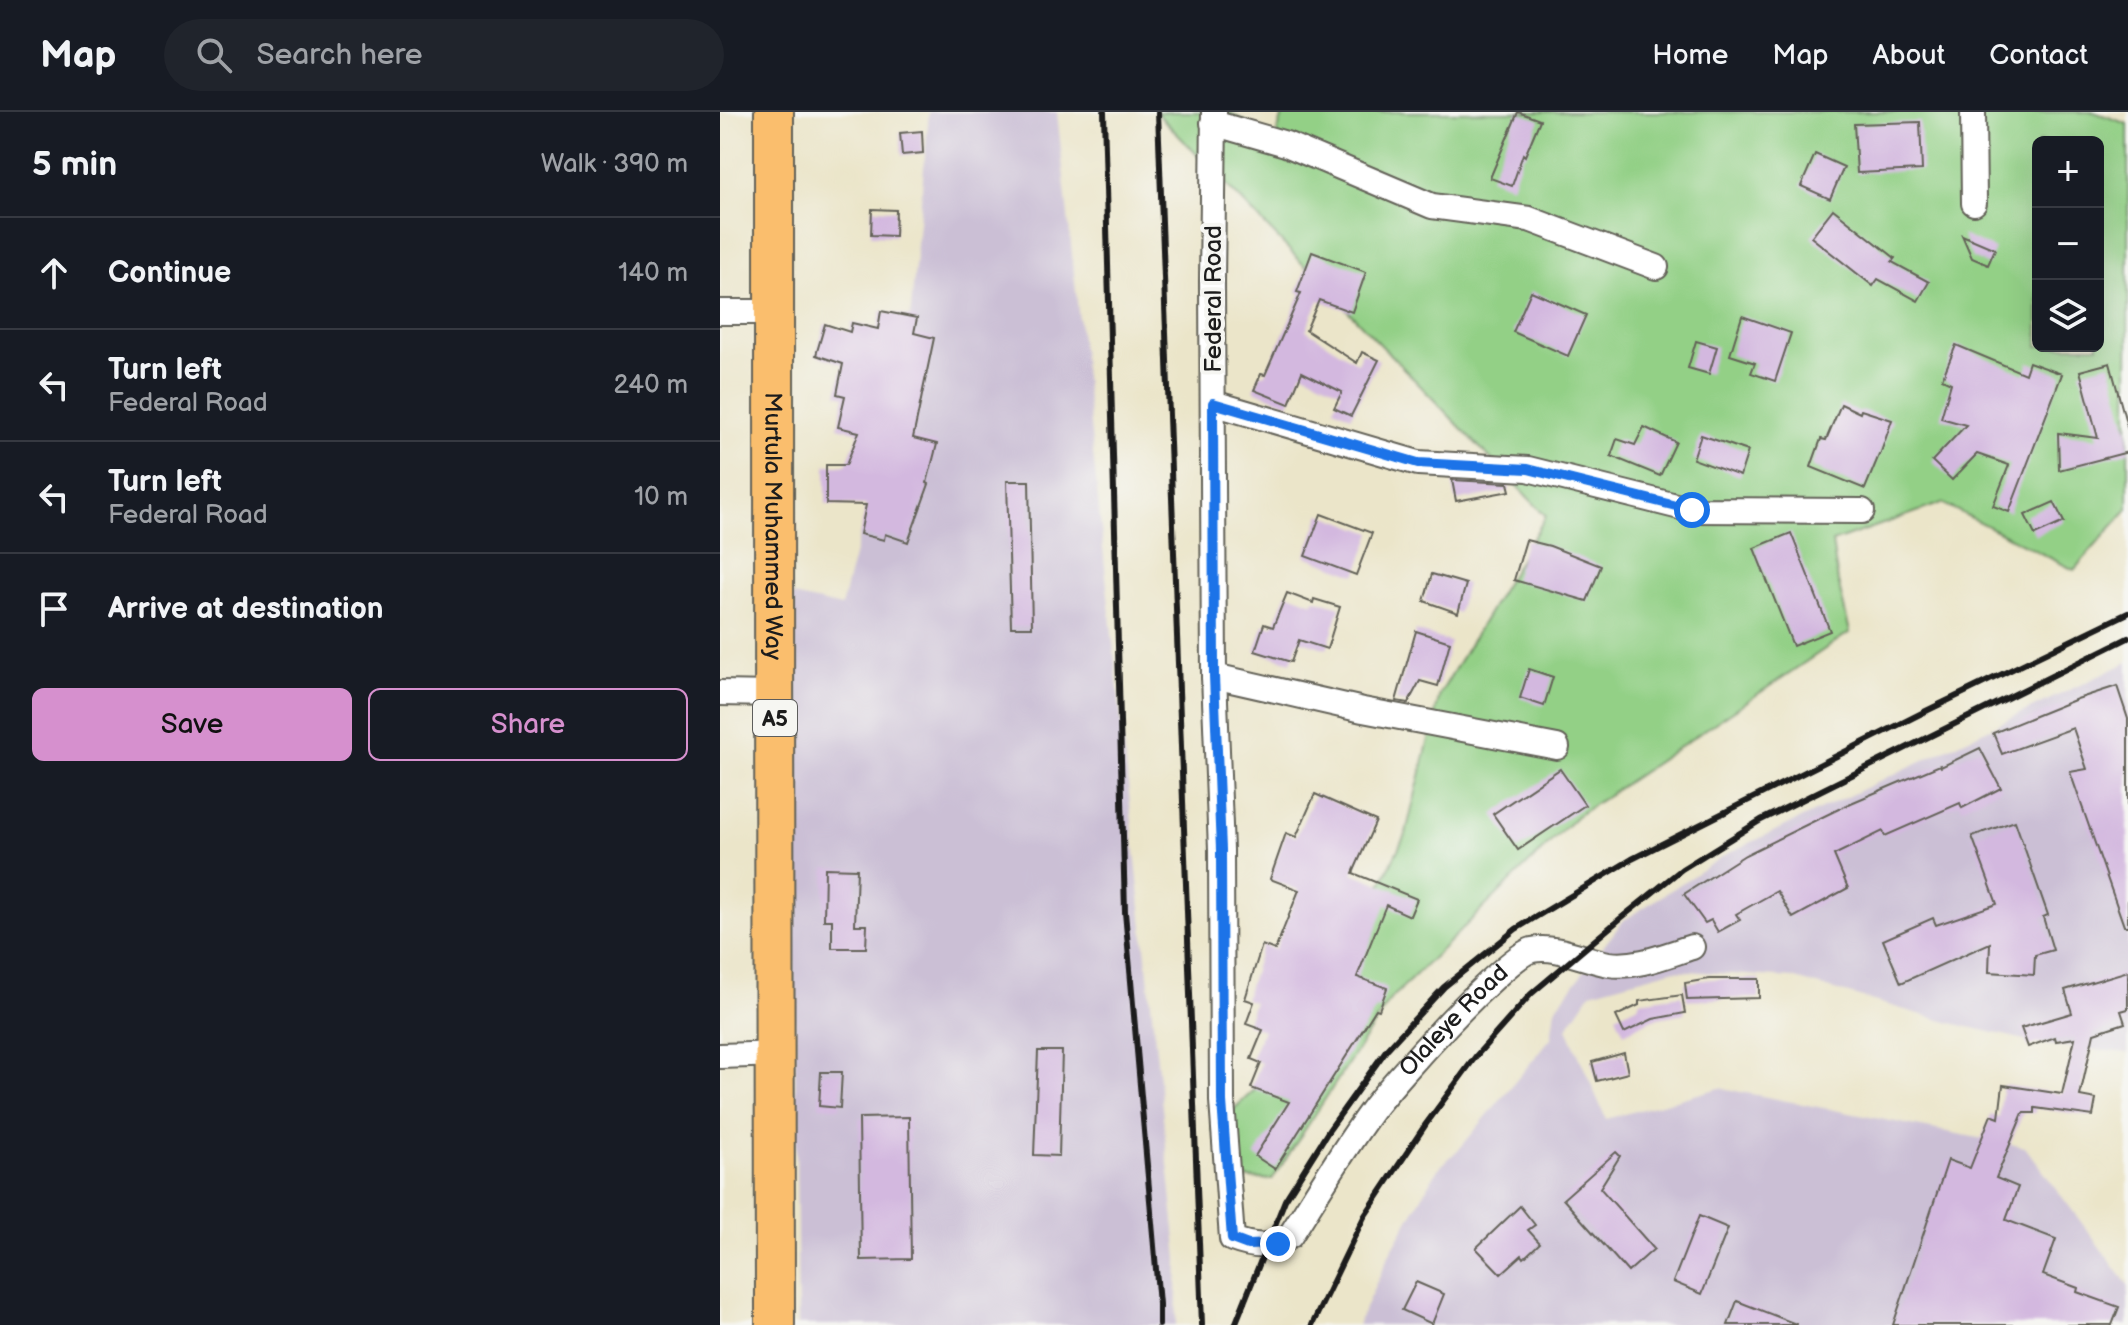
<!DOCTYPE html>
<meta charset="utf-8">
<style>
body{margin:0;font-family:"Balsamiq Sans",sans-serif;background:#20242c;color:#f1f3f6}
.controls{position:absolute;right:24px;top:24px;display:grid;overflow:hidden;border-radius:12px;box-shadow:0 8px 32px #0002}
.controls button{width:72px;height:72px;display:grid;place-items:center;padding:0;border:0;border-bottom:2px solid #363941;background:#171b24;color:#f1f3f6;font:40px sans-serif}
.stop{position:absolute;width:24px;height:24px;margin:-18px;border:6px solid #1a73e8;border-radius:50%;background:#fff}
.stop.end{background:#1a73e8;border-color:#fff;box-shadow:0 2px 8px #0008}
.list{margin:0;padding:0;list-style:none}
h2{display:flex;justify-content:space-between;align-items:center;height:104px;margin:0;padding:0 32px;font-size:34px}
h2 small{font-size:26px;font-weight:400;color:#9ea1a6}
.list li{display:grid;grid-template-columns:52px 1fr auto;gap:24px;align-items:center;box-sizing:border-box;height:112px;padding:0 32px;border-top:2px solid #363941}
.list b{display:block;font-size:30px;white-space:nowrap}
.list p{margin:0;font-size:26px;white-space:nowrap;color:#9ea1a6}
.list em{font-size:26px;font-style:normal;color:#9ea1a6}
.actions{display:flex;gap:16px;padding:24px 32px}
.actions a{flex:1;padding:18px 0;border:2px solid #d690ce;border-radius:12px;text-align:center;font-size:28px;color:#d690ce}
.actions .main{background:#d690ce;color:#111}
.icon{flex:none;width:44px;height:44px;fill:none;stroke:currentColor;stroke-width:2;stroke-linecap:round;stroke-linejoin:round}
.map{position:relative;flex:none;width:1408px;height:1213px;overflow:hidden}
header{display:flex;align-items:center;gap:48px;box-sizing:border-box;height:112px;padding:0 40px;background:#171b24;border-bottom:2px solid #363941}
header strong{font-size:38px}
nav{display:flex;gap:44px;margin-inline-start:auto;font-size:28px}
.search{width:560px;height:72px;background:#20242c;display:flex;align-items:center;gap:20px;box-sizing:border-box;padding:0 28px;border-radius:44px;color:#9ea1a6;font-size:30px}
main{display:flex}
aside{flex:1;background:#171b24}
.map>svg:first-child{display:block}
.industrial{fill:#cbbfd5}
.green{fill:#93d086;stroke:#587651;stroke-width:2;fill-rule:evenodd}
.building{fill:#d3b8df}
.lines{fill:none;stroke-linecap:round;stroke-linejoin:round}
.street-casing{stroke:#646259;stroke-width:28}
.primary-casing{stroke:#646259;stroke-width:42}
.street{stroke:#fff;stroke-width:24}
.primary{stroke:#fabe6d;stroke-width:38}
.rail{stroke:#1c1c1c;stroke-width:6}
.route{stroke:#1a73e8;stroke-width:10}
.labels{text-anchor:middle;stroke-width:8;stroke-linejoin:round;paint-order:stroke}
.shield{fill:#f6f6f2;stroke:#5d5d5c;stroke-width:2}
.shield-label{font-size:22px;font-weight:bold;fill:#1c1c1c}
.street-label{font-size:24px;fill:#1c1c1c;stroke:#f6f6f2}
</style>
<header>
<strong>Map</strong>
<div class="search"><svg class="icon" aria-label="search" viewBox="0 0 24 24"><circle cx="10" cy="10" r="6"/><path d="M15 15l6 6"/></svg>Search here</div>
<nav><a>Home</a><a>Map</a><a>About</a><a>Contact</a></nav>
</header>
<main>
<aside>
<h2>5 min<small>Walk · 390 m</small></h2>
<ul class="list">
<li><svg class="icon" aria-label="ahead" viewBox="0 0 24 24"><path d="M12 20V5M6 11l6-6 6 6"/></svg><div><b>Continue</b></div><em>140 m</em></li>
<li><svg class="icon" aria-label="left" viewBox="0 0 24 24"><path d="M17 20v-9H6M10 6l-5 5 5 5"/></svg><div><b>Turn left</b><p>Federal Road</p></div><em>240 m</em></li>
<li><svg class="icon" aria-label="left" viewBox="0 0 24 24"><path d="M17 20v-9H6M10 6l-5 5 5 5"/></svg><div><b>Turn left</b><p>Federal Road</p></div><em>10 m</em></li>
<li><svg class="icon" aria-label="arrive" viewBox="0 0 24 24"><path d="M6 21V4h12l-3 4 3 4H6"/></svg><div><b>Arrive at destination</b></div></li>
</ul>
<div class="actions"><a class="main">Save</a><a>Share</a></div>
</aside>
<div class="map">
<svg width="1408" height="1213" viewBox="0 0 1408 1213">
<rect width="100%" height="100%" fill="#f6f6f2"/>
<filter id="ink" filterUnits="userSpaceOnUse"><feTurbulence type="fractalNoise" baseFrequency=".0125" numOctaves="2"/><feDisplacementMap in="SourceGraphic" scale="16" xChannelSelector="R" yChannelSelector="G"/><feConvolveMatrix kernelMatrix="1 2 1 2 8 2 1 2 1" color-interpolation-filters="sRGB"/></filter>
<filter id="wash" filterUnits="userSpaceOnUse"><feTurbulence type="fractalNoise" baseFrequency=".006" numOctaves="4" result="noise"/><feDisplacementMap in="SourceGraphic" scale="32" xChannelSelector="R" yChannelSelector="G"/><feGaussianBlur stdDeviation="1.8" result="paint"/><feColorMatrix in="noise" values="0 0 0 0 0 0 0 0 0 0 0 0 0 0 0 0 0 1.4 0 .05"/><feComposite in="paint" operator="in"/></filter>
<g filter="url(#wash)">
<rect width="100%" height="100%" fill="#ebe5c9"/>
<g class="industrial">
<path d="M 209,0 L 337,0 L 458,1147 L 456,1213 L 78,1213 L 70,483 L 121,495 L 188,231 Z"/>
<path d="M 1408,550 L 1408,941 L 1327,933 L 1231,911 L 1072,866 L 952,858 L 871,880 L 847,916 L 886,1007 L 1000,976 L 1305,1035 L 1408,1173 L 1408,1213 L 637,1213 L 670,1141 L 718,1057 L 742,1034 L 831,926 L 835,897 L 903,809 L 1005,743 Z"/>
</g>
<path class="green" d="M 436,0 L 509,0 L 555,27 L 564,0 L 1374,0 L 1408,12 L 1408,397 L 1354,458 L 1222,391 L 1112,430 L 1118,470 L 1130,520 L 857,704 L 670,888 L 552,1068 L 519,1065 L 492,1017 L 541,972 L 629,838 L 686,721 L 720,582 L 826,404 ZM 1318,30 L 1378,30 L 1378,234 L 1318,234 Z"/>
<g id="blocks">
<g class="building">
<path d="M 798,0 L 820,8 L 805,44 L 803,42 L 792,74 L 770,66 Z"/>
<path d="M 1200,10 L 1202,58 L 1137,61 L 1134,12 Z"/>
<path d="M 202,19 L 203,41 L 182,43 L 180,21 Z"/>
<path d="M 1095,42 L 1124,55 L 1110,87 L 1081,74 Z"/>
<path d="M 152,97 L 176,98 L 175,124 L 151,123 Z"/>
<path d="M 1113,97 L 1175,146 L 1172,150 L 1209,170 L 1198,189 L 1158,167 L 1153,174 L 1091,125 Z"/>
<path d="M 1242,123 L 1275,137 L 1268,153 L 1252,146 Z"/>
<path d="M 592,140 L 646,160 L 632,200 L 599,188 L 586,218 L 637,251 L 642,240 L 659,248 L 631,304 L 614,296 L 622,280 L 582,260 L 569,292 L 534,278 L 541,262 L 545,263 L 581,181 L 577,180 Z"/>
<path d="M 811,179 L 866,203 L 848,244 L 793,220 Z"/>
<path d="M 161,199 L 197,206 L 194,221 L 214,226 L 193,326 L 217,332 L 207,371 L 209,372 L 188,430 L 165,422 L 164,428 L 140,422 L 146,393 L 106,392 L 106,353 L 126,353 L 139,320 L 118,315 L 125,284 L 117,282 L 123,252 L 96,243 L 105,212 L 130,220 L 132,211 L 158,217 Z"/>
<path d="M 1022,204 L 1071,221 L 1055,269 L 1031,261 L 1035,251 L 1010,243 Z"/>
<path d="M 976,229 L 997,235 L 989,262 L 968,256 Z"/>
<path d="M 1236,233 L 1305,262 L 1309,250 L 1342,262 L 1289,400 L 1273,394 L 1289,353 L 1257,342 L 1232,368 L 1212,349 L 1246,313 L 1221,306 L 1231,271 L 1222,267 Z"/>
<path d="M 1390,251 L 1408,318 L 1408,340 L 1339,358 L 1338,321 L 1378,326 L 1360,259 Z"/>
<path d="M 1121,292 L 1140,301 L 1141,298 L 1172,308 L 1160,343 L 1159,343 L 1145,377 L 1091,355 L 1101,327 L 1106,328 Z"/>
<path d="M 924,315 L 956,330 L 940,364 L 891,344 L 897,327 L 915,333 Z"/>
<path d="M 981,323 L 1028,339 L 1020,364 L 973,347 Z"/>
<path d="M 732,368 L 788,371 L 790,379 L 736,389 Z"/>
<path d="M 287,369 L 309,369 L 312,515 L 291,515 Z"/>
<path d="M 1334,390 L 1344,410 L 1315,423 L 1305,403 Z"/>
<path d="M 601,402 L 652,421 L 636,463 L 585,444 Z"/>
<path d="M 1071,421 L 1110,519 L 1073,534 L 1034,436 Z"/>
<path d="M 806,428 L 830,434 L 881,454 L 867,489 L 794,468 Z"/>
<path d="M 712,462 L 746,472 L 738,501 L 704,489 Z"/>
<path d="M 567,481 L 593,491 L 594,487 L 620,495 L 607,537 L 579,528 L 571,550 L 535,539 L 544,512 L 553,515 Z"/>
<path d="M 696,519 L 730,530 L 718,574 L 700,569 L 688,591 L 676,589 Z"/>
<path d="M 809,557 L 833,565 L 824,594 L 800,586 Z"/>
<path d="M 1397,574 L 1408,607 L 1408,814 L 1404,814 L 1350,660 L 1367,657 L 1353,616 L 1282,642 L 1273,621 L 1357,587 Z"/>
<path d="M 1260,636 L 1281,676 L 1242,696 L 1240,691 L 1165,724 L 1163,719 L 1114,743 L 1128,776 L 1073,806 L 1057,779 L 1016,802 L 1020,808 L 998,820 L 991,808 L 985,811 L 964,782 L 1025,743 L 1131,691 L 1220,653 L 1221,655 Z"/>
<path d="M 840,657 L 865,693 L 798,738 L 773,702 Z"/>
<path d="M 595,682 L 656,709 L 633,761 L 697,787 L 690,804 L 666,793 L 637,865 L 667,876 L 659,898 L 656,897 L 555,1057 L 535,1044 L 569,990 L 531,976 L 541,951 L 531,947 L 543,918 L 526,912 L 534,890 L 525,887 L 542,833 L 555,838 L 579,778 L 550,767 L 566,721 L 576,725 Z"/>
<path d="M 1295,709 L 1328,803 L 1323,805 L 1333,838 L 1315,843 L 1314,863 L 1269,860 L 1270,831 L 1181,871 L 1163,828 L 1213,806 L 1216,813 L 1277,792 L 1252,724 Z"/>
<path d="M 105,756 L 137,757 L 135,813 L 147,813 L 146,836 L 112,836 L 112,808 L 104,808 Z"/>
<path d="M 1408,859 L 1408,897 L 1401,899 L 1405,911 L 1374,921 L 1360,984 L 1376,987 L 1373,1004 L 1315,996 L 1315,1001 L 1303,1001 L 1276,1066 L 1298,1075 L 1286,1108 L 1336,1127 L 1323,1163 L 1358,1176 L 1357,1180 L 1399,1195 L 1392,1213 L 1173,1213 L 1228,1048 L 1250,1056 L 1271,1003 L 1279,1006 L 1283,973 L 1342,982 L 1355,926 L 1336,929 L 1335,925 L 1308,935 L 1301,916 L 1352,901 L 1345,878 Z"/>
<path d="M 989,867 L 1039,867 L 1039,886 L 967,888 L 965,871 Z"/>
<path d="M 962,883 L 965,901 L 933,907 L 904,921 L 896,904 L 919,893 L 919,889 Z"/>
<path d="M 318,939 L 342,939 L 339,1044 L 314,1043 Z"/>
<path d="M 904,941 L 908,961 L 877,969 L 872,950 Z"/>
<path d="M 101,960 L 122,960 L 120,996 L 99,994 Z"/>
<path d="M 189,1005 L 191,1147 L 141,1148 L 139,1006 Z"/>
<path d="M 896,1040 L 900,1044 L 880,1076 L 934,1137 L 908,1160 L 843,1087 Z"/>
<path d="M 800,1094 L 815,1113 L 808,1118 L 820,1131 L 804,1146 L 802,1143 L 781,1162 L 756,1136 Z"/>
<path d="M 979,1104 L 1008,1116 L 982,1182 L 953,1170 Z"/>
<path d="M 696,1170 L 724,1182 L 712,1212 L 682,1198 Z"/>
<path d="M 1017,1189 L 1076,1212 L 1076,1213 L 1008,1213 Z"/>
</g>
</g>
</g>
<g filter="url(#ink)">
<use href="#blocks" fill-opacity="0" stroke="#646259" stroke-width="2"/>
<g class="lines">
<defs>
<g id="street">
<path id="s1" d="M 494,0 L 492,170 L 494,564 L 501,738 L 502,989 L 512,1127 C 533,1135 551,1137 570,1124 C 596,1083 621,1041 650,1001 C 670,973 784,845 812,838 C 837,833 865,848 889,852 C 917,856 946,843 972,835"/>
<path d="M 1253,0 L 1254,91"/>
<path d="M 493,11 L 566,32 L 712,94 L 809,107 L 936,155"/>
<path d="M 0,200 L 53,200"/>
<path d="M 493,291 L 698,351 L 808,357 L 972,398 L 1142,399"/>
<path d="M 494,564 L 643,598 L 837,635"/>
<path d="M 0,581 L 55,582"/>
<path d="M 0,944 L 57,942"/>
</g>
<g id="primary">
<path id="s2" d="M 54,0 C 51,404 57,809 55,1213"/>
</g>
</defs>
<use href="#street" class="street-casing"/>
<use href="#primary" class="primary-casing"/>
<use href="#street" class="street"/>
<use href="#primary" class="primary"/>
<g class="rail">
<path d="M 384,0 L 405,800 L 439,1192 L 439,1213"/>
<path d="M 438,0 L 482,1213"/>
<path d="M 515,1213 L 565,1088 L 609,1018 L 667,937 L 724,875 L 796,817 L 912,747 L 1204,600 L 1408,501"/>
<path d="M 592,1213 L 644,1105 L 706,1012 L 756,944 L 811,882 L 901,806 L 962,757 L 1041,708 L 1408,526"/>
</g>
</g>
</g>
<g class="lines" filter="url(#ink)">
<path class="route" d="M 558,1132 L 528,1133 L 512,1127 L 502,989 L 501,738 L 494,564 L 493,291 L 698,351 L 808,357 L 972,398"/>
</g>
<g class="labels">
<rect class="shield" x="33" y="588" width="44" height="36" rx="6"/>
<g class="shield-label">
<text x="55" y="614">A5</text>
</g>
<g class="street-label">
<text transform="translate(493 187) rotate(-90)" y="8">Federal Road</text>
<text dy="8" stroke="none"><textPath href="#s2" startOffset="414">Murtula Muhammed Way</textPath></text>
<text dy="8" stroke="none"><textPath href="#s1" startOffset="1460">Olaleye Road</textPath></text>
</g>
</g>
</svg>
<div class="controls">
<button>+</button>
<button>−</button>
<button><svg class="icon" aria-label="layers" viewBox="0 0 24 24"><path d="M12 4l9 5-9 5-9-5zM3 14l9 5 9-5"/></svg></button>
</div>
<div class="stop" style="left:972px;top:398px"></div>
<div class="stop end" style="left:558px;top:1132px"></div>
</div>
</main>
